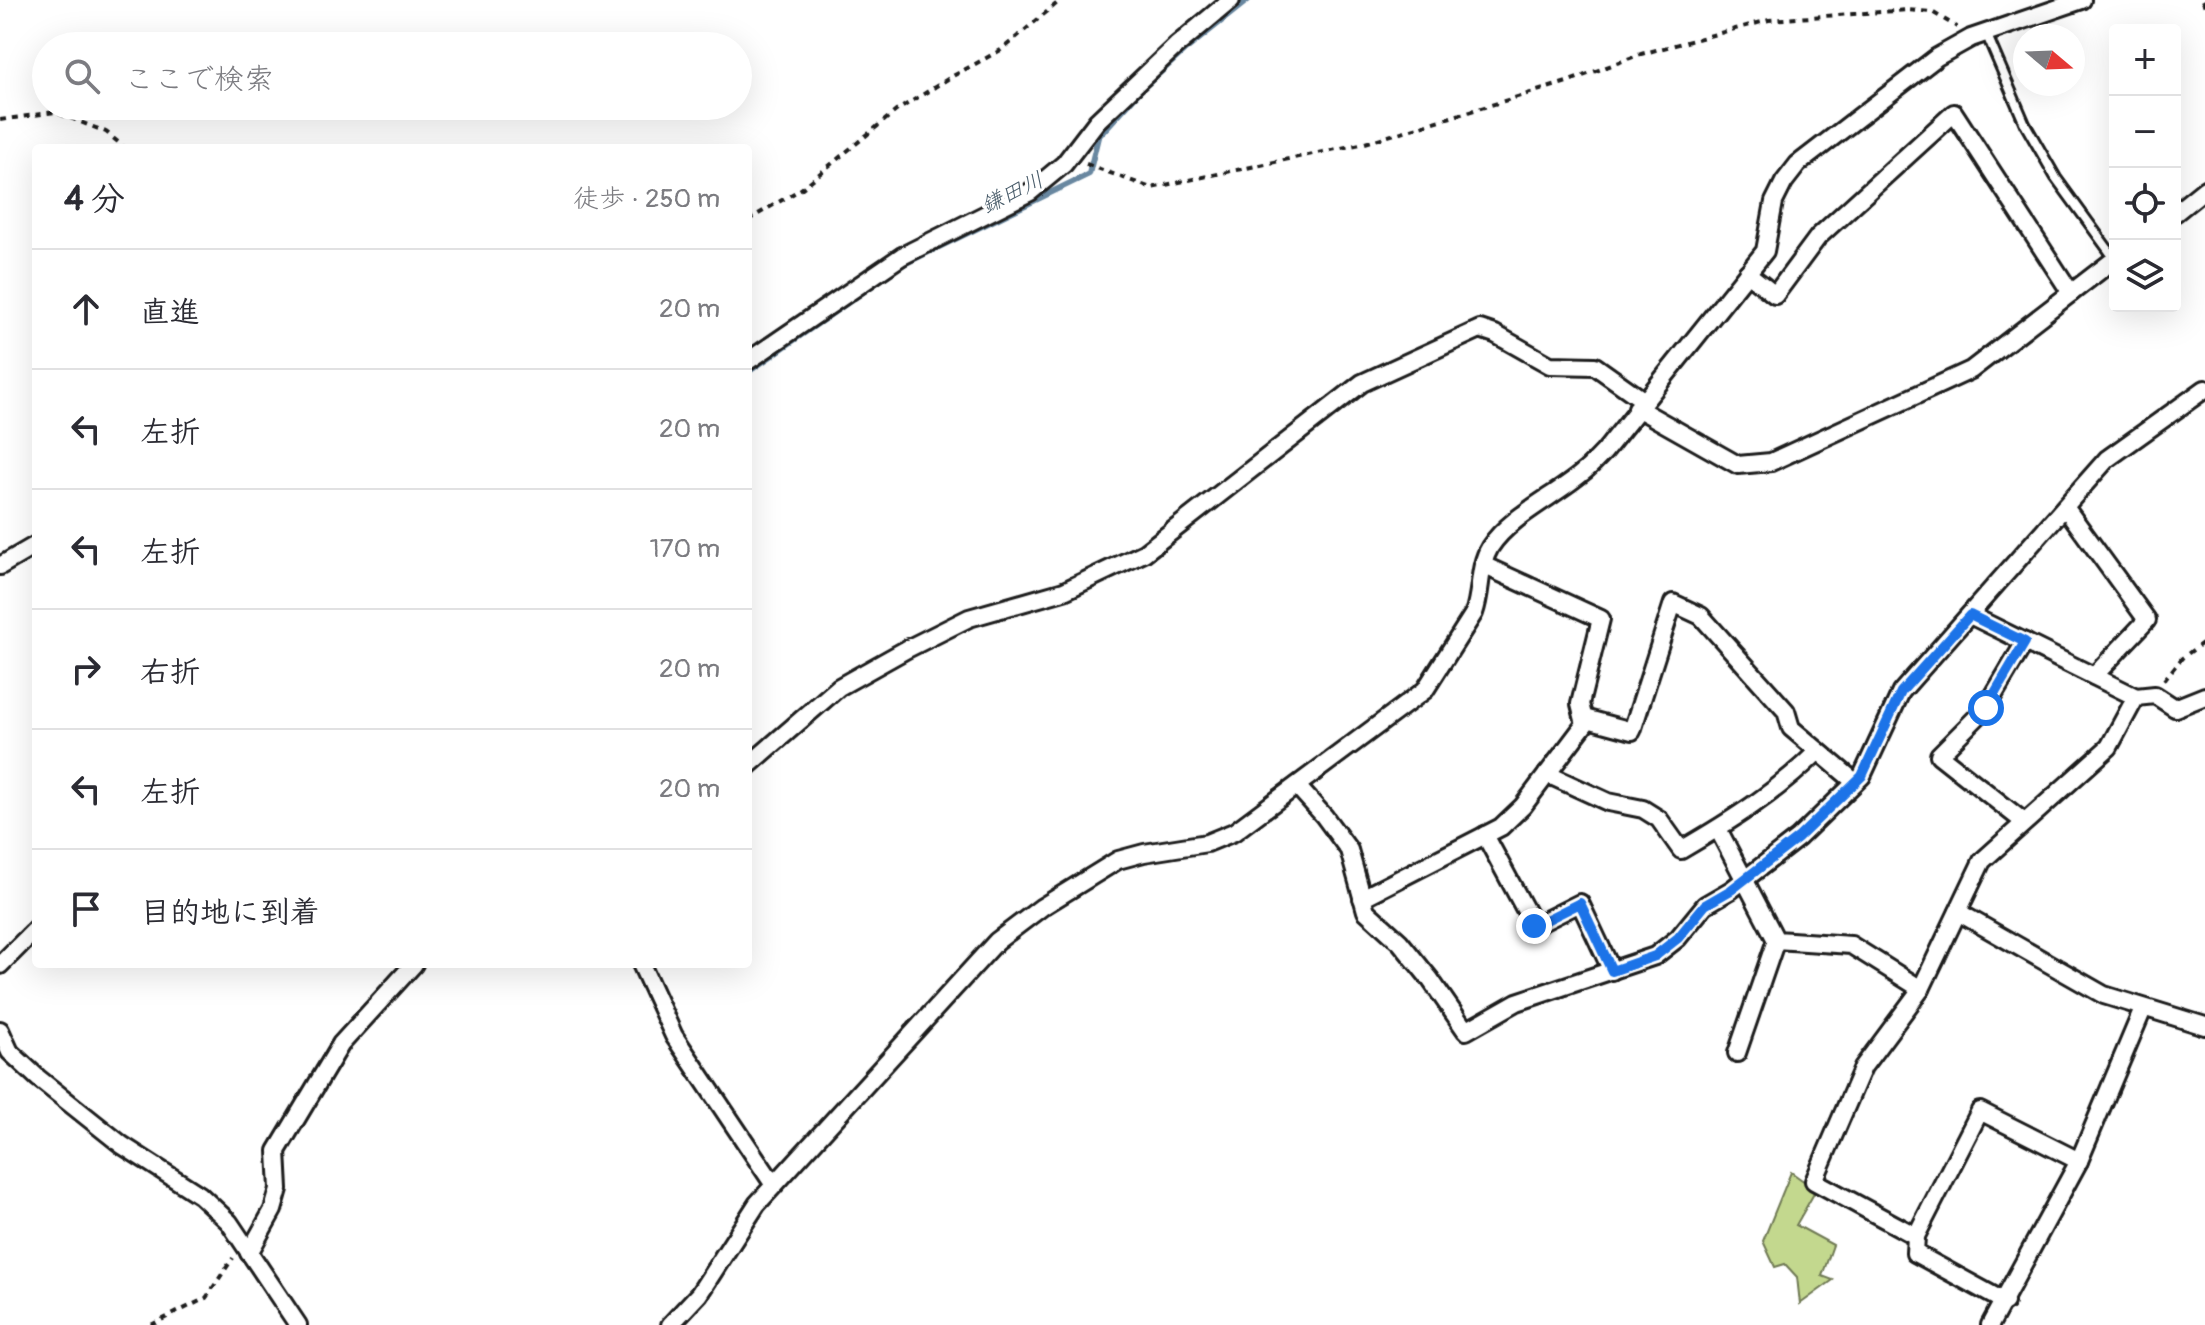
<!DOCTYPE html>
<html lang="ja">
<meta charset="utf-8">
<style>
body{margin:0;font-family:Pangolin,"Klee One",sans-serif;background:#f2f2f3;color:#2b2b33}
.controls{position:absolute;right:24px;top:24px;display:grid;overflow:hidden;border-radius:8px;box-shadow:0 8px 32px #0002}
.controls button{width:72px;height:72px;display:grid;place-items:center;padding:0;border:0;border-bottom:2px solid #e1e1e2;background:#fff;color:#2b2b33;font:40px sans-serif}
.compass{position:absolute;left:2013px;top:24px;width:72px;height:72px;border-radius:50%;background:#fff;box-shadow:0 8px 32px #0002;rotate:109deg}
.stop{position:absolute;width:24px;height:24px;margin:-18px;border:6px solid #1a73e8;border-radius:50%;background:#fff}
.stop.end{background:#1a73e8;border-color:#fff;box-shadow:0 2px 8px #0008}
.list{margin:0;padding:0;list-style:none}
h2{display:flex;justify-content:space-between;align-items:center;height:104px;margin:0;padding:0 32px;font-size:34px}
h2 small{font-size:26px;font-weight:400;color:#7c7c81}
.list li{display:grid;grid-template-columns:52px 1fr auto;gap:24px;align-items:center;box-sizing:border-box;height:120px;padding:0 32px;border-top:2px solid #e1e1e2}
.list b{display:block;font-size:30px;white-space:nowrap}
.list em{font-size:26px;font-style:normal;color:#7c7c81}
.icon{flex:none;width:44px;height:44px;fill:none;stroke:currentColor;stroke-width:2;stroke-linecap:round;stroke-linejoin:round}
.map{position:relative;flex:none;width:2205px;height:1325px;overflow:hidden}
.search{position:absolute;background:#fff;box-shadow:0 8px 32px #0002;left:32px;top:32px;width:720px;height:88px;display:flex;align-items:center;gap:20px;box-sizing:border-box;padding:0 28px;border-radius:44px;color:#7c7c81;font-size:30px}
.panel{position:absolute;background:#fff;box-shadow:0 8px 32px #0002;left:32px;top:144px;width:720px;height:824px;border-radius:8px}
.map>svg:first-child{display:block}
.green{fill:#c3d88e;stroke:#707a55;stroke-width:2}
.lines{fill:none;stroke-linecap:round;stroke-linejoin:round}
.stream{stroke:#6887a0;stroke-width:6}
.service-casing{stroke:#1c1c1c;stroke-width:14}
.minor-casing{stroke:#1c1c1c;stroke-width:22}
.path{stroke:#1c1c1c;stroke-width:4;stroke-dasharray:6 6;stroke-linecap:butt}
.service{stroke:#fff;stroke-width:8}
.minor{stroke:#fff;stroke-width:16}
.route{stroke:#1a73e8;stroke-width:10}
.labels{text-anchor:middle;stroke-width:6;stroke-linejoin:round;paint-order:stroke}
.water-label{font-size:22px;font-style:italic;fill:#485b69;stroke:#fff}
</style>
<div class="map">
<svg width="2205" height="1325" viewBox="0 0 2205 1325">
<rect width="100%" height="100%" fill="#fff"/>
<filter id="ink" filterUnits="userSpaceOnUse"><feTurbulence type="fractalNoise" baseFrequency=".0125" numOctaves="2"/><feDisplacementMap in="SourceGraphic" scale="16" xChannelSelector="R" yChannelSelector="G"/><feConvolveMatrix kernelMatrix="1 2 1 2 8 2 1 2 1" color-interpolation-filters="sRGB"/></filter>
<g filter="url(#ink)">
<path class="green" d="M 1791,1172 L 1816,1190 L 1796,1225 L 1833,1245 L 1822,1276 L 1833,1280 L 1800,1304 L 1797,1277 L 1785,1264 L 1775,1267 L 1763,1241 Z"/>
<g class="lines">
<g class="stream">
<path d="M 748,372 L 902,265 L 1089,174 L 1098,137 L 1141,90 L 1184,51 L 1248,0"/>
<path d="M 22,562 L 36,555"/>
</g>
<defs>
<path id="service" d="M 1986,33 L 2025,124 L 2056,178 L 2115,259"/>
<g id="minor">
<path d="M 2175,213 L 2205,189"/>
<path d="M 1747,273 L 1775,295 L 1818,237 L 1954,113 L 2071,293"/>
<path d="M 748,361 L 902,256 L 1030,192 L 1064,164 L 1097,121 L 1176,46 L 1231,0"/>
<path d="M 1637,408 L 1738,465 L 1771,462 L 1971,370 L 2115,259"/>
<path d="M 2065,507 L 2147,620 L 2094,676"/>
<path d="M 0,566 L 36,545"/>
<path d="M 2136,697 L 2155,695 L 2175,708 L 2205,696"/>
<path d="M 1584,718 L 1632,731 L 1673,603 L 1701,616 L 1786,711 L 1791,728 L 1855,782"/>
<path d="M 748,766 L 839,687 L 907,649 L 969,618 L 1064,591 L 1144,553 L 1362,383 L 1480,329 L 1495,334 L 1550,365 L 1595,366 L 1643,400"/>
<path d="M 1547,774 L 1608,802 L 1643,809 L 1659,819 L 1681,850 C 1731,821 1777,792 1818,751"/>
<path d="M 1297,786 L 1324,816 L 1349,850 L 1366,911 L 1400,942 L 1430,979 L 1466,1031 L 1517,1002 L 1655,956 L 1678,938 L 1705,905 L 1731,890 L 1798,838 L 1862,776 L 1901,692 L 2107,459 L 2205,389"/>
<path d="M 2024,822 L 1939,755 L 1986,708 L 2025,642"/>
<path d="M 1718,829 L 1776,940 L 1851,945 L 1921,989"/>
<path d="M 1485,835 L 1534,926 L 1580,903 L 1612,971"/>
<path d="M 1362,898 L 1501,827 L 1523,806 L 1585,724 L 1580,704 L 1601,619 L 1483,565"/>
<path d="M 1958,912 L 2104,995 L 2205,1026"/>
<path d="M 641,964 L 674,1036 L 774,1185"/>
<path d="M 0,965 L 36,929"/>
<path d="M 0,1030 L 10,1052 L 38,1078 L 122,1145 L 200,1195 L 229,1222 L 298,1325"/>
<path d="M 1737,1053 L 1776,940"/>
<path d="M 1916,1236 L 1814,1181 L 1863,1067 L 1921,989 L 1982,861 L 2109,747 L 2136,697 L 1970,615"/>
<path d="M 249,1253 L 273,1210 L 279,1189 L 277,1151 L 341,1044 L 414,964"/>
<path d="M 2005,1302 L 1915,1253 L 1916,1236 L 1980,1111 L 2079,1161"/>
<path d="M 670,1325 L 699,1294 L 757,1204 L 997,941 L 1042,907 L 1118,860 L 1144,853 L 1207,843 L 1234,832 L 1425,690 L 1474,613 C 1482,591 1478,567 1490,547 C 1509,517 1555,496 1582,473 C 1590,467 1597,459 1604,452 L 1765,251 L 1774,202 L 1784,182 L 1798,164 L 1937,57 L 1971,38 L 2082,0"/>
<path d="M 1990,1325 L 2079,1161 L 2143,1009"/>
</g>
</defs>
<use href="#service" class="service-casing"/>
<use href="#minor" class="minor-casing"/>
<g class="path">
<path d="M 2202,0 L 2205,6"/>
<path d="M 0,120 L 55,112 L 106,132 L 125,148"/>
<path d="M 1086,164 L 1151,188 L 1365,143 L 1567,82 L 1641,54 L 1769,20 L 1908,10 L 1932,12 L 1957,27"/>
<path d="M 748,220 L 801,189 L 896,111 L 951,77 L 1001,50 L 1061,0"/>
<path d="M 2164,680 L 2182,658 L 2205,641"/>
<path d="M 151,1325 L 206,1298 L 233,1258"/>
</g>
<use href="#service" class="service"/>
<use href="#minor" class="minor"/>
</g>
</g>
<g class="lines" filter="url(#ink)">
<path class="route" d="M 1534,926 L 1580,903 L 1612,971 L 1655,956 L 1678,938 L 1705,905 L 1731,890 L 1798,838 L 1862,776 L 1901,692 L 1970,615 L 2025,642 L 1986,708"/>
</g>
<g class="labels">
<g class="water-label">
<text transform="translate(1012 192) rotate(-26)" y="8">鎌田川</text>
</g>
</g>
</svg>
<div class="controls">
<button>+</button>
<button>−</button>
<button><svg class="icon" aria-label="locate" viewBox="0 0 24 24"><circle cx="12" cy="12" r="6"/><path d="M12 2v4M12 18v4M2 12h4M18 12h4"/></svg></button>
<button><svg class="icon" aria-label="layers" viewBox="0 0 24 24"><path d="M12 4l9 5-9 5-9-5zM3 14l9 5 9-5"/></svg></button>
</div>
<svg class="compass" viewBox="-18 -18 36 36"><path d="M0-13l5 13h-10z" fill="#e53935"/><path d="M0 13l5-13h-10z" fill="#7c7c81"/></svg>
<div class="stop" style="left:1986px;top:708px"></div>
<div class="stop end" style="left:1534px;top:926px"></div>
<div class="search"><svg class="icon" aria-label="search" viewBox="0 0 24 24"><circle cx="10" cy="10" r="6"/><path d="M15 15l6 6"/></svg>ここで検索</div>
<section class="panel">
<h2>4 分<small>徒歩 · 250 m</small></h2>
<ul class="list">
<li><svg class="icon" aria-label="ahead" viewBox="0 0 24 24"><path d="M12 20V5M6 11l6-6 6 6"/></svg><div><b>直進</b></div><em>20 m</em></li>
<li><svg class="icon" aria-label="left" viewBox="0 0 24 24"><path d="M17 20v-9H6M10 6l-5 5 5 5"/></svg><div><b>左折</b></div><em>20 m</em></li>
<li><svg class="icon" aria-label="left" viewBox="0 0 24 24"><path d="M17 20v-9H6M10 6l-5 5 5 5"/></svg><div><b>左折</b></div><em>170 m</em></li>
<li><svg class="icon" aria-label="right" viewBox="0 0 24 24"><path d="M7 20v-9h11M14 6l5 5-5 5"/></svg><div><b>右折</b></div><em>20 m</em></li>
<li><svg class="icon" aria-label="left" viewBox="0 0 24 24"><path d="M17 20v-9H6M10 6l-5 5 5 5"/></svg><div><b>左折</b></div><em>20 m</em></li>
<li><svg class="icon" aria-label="arrive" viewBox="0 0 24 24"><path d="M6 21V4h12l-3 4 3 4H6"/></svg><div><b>目的地に到着</b></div></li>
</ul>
</section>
</div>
